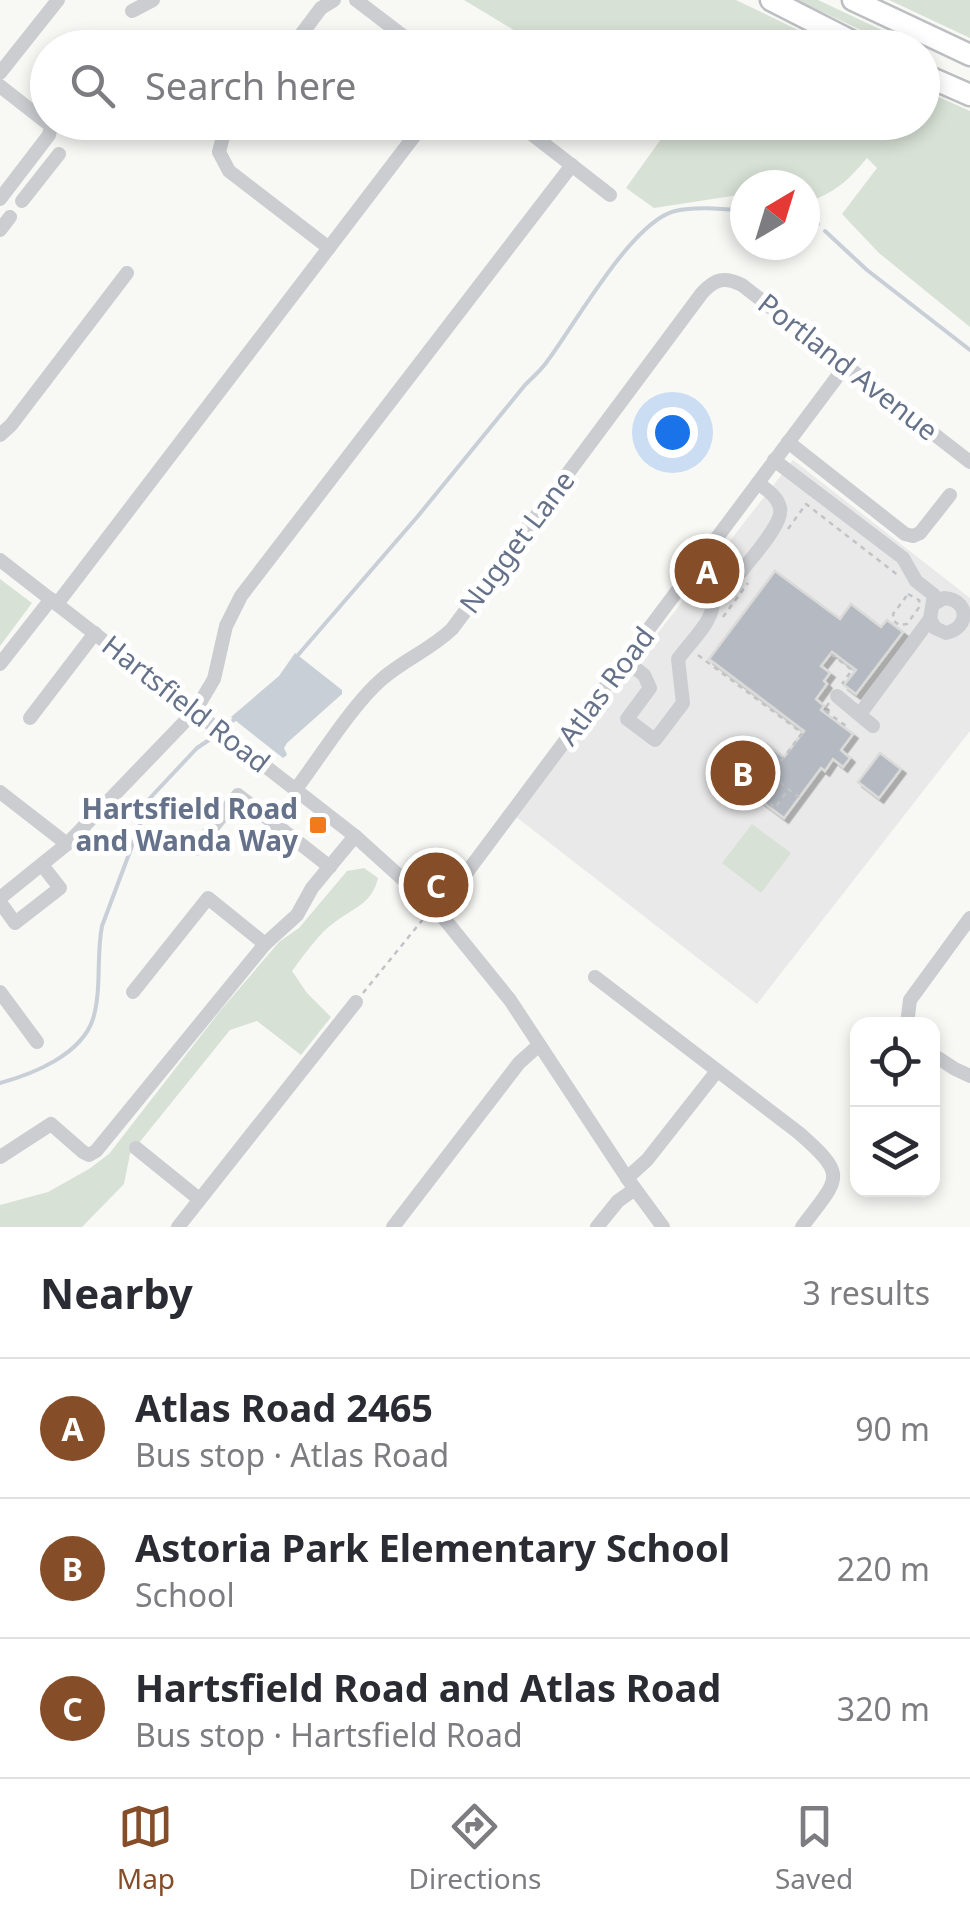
<!DOCTYPE html>
<meta charset="utf-8">
<style>
body{margin:0;font-family:"Noto Sans",sans-serif;background:#f2f2f3;color:#2b2b33}
.controls{position:absolute;right:30px;bottom:30px;display:grid;overflow:hidden;border-radius:20px;box-shadow:0 5px 15px #0003}
.controls button{width:90px;height:90px;display:grid;place-items:center;padding:0;border:0;border-bottom:2px solid #e1e1e2;background:#fff;color:#2b2b33;font:50px sans-serif}
.compass{position:absolute;left:730px;top:170px;width:90px;height:90px;border-radius:50%;background:#fff;box-shadow:0 5px 15px #0003;rotate:38deg}
.you{position:absolute;left:672px;top:432px;width:35px;height:35px;margin:-25px;border:8px solid #fff;border-radius:50%;background:#1a73e8;box-shadow:0 0 0 15px #1a73e833}
.badge{display:grid;place-items:center;width:65px;height:65px;border-radius:50%;background:#854e29;color:#fff;font-size:32px;font-weight:700}
.pin{position:absolute;translate:-50% -50%;border:5px solid #fff;box-shadow:0 2px 10px #0006}
.list{margin:0;padding:0;list-style:none}
h2{display:flex;justify-content:space-between;align-items:center;height:130px;margin:0;padding:0 40px;font-size:42px}
h2 small{font-size:32px;font-weight:400;color:#7c7c81}
.list li{display:grid;grid-template-columns:65px 1fr auto;gap:30px;align-items:center;box-sizing:border-box;height:140px;padding:0 40px;border-top:2px solid #e1e1e2}
.list b{display:block;font-size:38px;white-space:nowrap}
.list p{margin:0;font-size:32px;white-space:nowrap;color:#7c7c81}
.list em{font-size:32px;font-style:normal;color:#7c7c81}
.icon{flex:none;width:55px;height:55px;fill:none;stroke:currentColor;stroke-width:2;stroke-linecap:round;stroke-linejoin:round}
.map{position:relative;flex:none;width:970px;height:1227px;overflow:hidden}
.search{position:absolute;background:#fff;box-shadow:0 5px 15px #0003;left:30px;right:30px;top:30px;height:110px;display:flex;align-items:center;gap:25px;box-sizing:border-box;padding:0 35px;border-radius:55px;color:#7c7c81;font-size:38px}
.sheet{height:550px;background:#fff}
nav{display:flex;justify-content:space-around;align-items:center;box-sizing:border-box;height:140px;border-top:2px solid #e1e1e2;background:#fff;font-size:28px;color:#7c7c81}
nav a{display:grid;justify-items:center;gap:5px}
nav .on{color:#854e29}
.map>svg:first-child{display:block}
.built{fill:#e9e9e9}
.green{fill:#d8e1d6}
.water{fill:#c8cfd6}
.lines{fill:none;stroke-linecap:round;stroke-linejoin:round}
.stream{stroke:#c8cfd6;stroke-width:4}
.building{fill:#b5bac2;stroke:#dadad8;stroke-width:2.5;filter:url(#shadow)}
.highway-casing{stroke:#bcbec2;stroke-width:25}
.path{stroke:#c1c3c6;stroke-width:2.5;stroke-dasharray:5 5;stroke-linecap:butt}
.minor{stroke:#cbcdd1;stroke-width:14}
.highway{stroke:#fff;stroke-width:20}
.poi-dot{fill:#f2791c;stroke:#fff;stroke-width:4}
.labels{text-anchor:middle;stroke-width:10;stroke-linejoin:round;paint-order:stroke}
.street-label{font-size:28px;fill:#657289;stroke:#fff}
.poi-label{font-size:28px;font-weight:bold;fill:#657289;stroke:#fff;text-anchor:end}
</style>
<div class="map">
<svg width="970" height="1227" viewBox="0 0 970 1227">
<defs>
<filter id="shadow"><feDropShadow dx="4.5" dy="4.5" stdDeviation="0" flood-color="#0004"/></filter>
</defs>
<rect width="100%" height="100%" fill="#f8f8f5"/>
<path class="built" d="M 793,460 L 970,598 L 970,731 L 757,1004 L 515,816 Z"/>
<g class="green">
<path d="M 464,0 L 736,0 L 833,47 L 542,47 Z"/>
<path d="M 797,0 L 818,0 L 918,47 L 897,47 Z"/>
<path d="M 889,0 L 970,0 L 970,38 Z"/>
<path d="M 923,90 L 970,111 L 970,327 L 879,253 L 842,214 L 877,168 L 867,158 C 849,179 839,190 811,201 L 805,197 L 805,185 L 745,185 L 745,194 L 654,208 L 626,188 L 666,132 L 657,123 L 922,122 Z"/>
<path d="M 0,579 L 32,603 L 0,646 Z"/>
<path d="M 752,824 L 791,853 L 761,893 L 722,863 Z"/>
<path d="M 364,868 L 378,878 C 372,904 353,908 335,922 C 318,934 305,954 292,971 L 307,993 L 331,1017 L 301,1055 L 257,1021 L 230,1030 L 130,1154 L 124,1184 L 82,1227 L 0,1227 L 0,1205 L 48,1192 L 89,1169 L 109,1154 L 220,1011 L 279,942 L 299,928 L 347,871 Z"/>
</g>
<path class="water" d="M 295,653 L 342,690 L 342,694 L 287,743 L 284,748 L 287,755 L 283,758 L 231,717 L 279,676 Z"/>
<g class="lines">
<g class="stream">
<path d="M 805,209 L 818,224"/>
<path d="M 825,231 L 867,270 L 970,350"/>
<path d="M 298,655 L 418,516 L 525,385 C 532,378 540,371 546,363 C 575,325 631,222 675,211 C 697,206 723,209 745,211"/>
<path d="M 230,723 L 235,719"/>
<path d="M 0,1083 C 33,1074 81,1055 93,1019 C 102,989 96,956 102,926 L 150,798 L 197,748 L 209,740"/>
</g>
</g>
<g class="building">
<path d="M 775,571 L 840,619 L 851,604 L 881,627 L 887,620 L 903,632 L 856,694 L 844,685 L 856,670 L 832,652 L 821,666 L 830,673 L 824,681 L 827,684 L 816,699 L 824,706 L 821,710 L 853,734 L 841,750 L 850,758 L 843,767 L 833,759 L 825,771 L 821,768 L 784,818 L 738,784 L 767,744 L 784,757 L 804,731 L 709,659 Z"/>
<path d="M 880,753 L 901,769 L 879,798 L 858,782 Z"/>
</g>
<g class="lines">
<defs>
<g id="highway">
<path d="M 771,0 L 865,48"/>
<path d="M 853,0 L 970,55"/>
<path d="M 922,74 L 970,95"/>
</g>
</defs>
<use href="#highway" class="highway-casing"/>
<g class="path">
<path d="M 788,529 L 806,504 L 899,576"/>
<path d="M 908,594 L 919,600 L 920,606 L 907,624 L 899,625 L 894,621 L 893,614 Z"/>
<path d="M 723,617 L 748,583"/>
<path d="M 831,654 L 852,670 L 842,684"/>
<path d="M 698,655 L 802,733 L 770,776"/>
<path d="M 829,703 L 824,710 L 849,728"/>
<path d="M 752,788 L 765,771 L 799,797"/>
<path d="M 770,803 L 775,808 L 788,790"/>
<path d="M 363,993 L 424,918"/>
</g>
<g class="minor">
<path d="M 356,0 L 419,48"/>
<path d="M 132,11 L 153,0"/>
<path d="M 291,48 L 321,8 L 334,0"/>
<path d="M 0,73 L 58,0"/>
<path d="M 0,86 L 51,126 L 49,135 L 0,199"/>
<path d="M 233,122 L 224,133 L 219,152 L 229,171 L 329,248"/>
<path d="M 516,122 L 610,195"/>
<path d="M 22,201 L 59,154"/>
<path d="M 0,230 L 10,217"/>
<path d="M 0,435 L 11,425 L 127,273"/>
<path d="M 788,442 L 905,534 L 913,536 L 920,533 L 950,495"/>
<path d="M 774,460 L 903,558 L 916,581 L 934,595 L 930,619 L 860,714"/>
<path d="M 702,557 L 733,574 L 741,572 C 751,558 784,523 780,508 C 778,497 766,489 758,483"/>
<path d="M 0,560 L 355,836 L 438,911 L 510,1000 L 627,1178 L 663,1227"/>
<path d="M 57,604 L 425,122"/>
<path d="M 930,619 L 935,628 L 946,633 C 970,628 970,600 944,598 L 934,604"/>
<path d="M 625,660 L 644,675 L 650,688 L 627,719 L 655,740 L 683,703 L 678,659 C 702,627 735,603 692,571"/>
<path d="M 0,664 L 51,599"/>
<path d="M 837,696 L 873,726"/>
<path d="M 30,718 L 95,633"/>
<path d="M 296,789 C 321,756 352,705 382,679 C 405,659 430,650 452,629 L 702,293 C 715,279 724,276 742,285 L 970,462"/>
<path d="M 0,792 L 67,844"/>
<path d="M 196,849 L 238,795 L 330,867"/>
<path d="M 0,898 L 67,844 L 195,711 L 214,679 L 226,626 L 241,596 L 572,165"/>
<path d="M 0,902 L 15,923 L 60,888 L 42,865"/>
<path d="M 438,911 L 846,365"/>
<path d="M 595,977 L 799,1133 C 849,1177 839,1177 802,1227"/>
<path d="M 0,992 L 37,1042"/>
<path d="M 133,992 L 208,898 L 265,944"/>
<path d="M 907,1024 L 910,1000 L 970,918"/>
<path d="M 932,1054 L 955,1069 L 970,1076"/>
<path d="M 136,1148 L 199,1199"/>
<path d="M 0,1157 L 51,1124 L 83,1152 L 89,1155 L 96,1151 L 265,944 L 297,915 L 312,888 L 355,836"/>
<path d="M 627,1178 L 647,1160 L 717,1071"/>
<path d="M 178,1227 L 356,1002"/>
<path d="M 393,1227 L 519,1063 L 539,1045"/>
<path d="M 597,1227 L 618,1201 L 635,1189"/>
</g>
<use href="#highway" class="highway"/>
</g>
<rect class="poi-dot" x="308" y="815" width="20" height="20" rx="5"/>
<g class="labels">
<g class="street-label">
<text transform="translate(848 367) rotate(38)" y="10">Portland Avenue</text>
<text transform="translate(517 542) rotate(-53)" y="10">Nugget Lane</text>
<text transform="translate(606 686) rotate(-53)" y="10">Atlas Road</text>
<text transform="translate(186 704) rotate(38)" y="10">Hartsfield Road</text>
</g>
<g class="poi-label">
<text x="298" y="819">Hartsfield Road<tspan x="298" dy="32">and Wanda Way</tspan></text>
</g>
</g>
</svg>
<div class="controls">
<button><svg class="icon" aria-label="locate" viewBox="0 0 24 24"><circle cx="12" cy="12" r="6"/><path d="M12 2v4M12 18v4M2 12h4M18 12h4"/></svg></button>
<button><svg class="icon" aria-label="layers" viewBox="0 0 24 24"><path d="M12 4l9 5-9 5-9-5zM3 14l9 5 9-5"/></svg></button>
</div>
<svg class="compass" viewBox="-18 -18 36 36"><path d="M0-13l5 13h-10z" fill="#e53935"/><path d="M0 13l5-13h-10z" fill="#7c7c81"/></svg>
<div class="you"></div>
<div class="pin badge" style="left:707px;top:571px">A</div>
<div class="pin badge" style="left:743px;top:773px">B</div>
<div class="pin badge" style="left:436px;top:885px">C</div>
<div class="search"><svg class="icon" aria-label="search" viewBox="0 0 24 24"><circle cx="10" cy="10" r="6"/><path d="M15 15l6 6"/></svg>Search here</div>
</div>
<section class="sheet">
<h2>Nearby<small>3 results</small></h2>
<ul class="list">
<li><span class="badge">A</span><div><b>Atlas Road 2465</b><p>Bus stop · Atlas Road</p></div><em>90 m</em></li>
<li><span class="badge">B</span><div><b>Astoria Park Elementary School</b><p>School</p></div><em>220 m</em></li>
<li><span class="badge">C</span><div><b>Hartsfield Road and Atlas Road</b><p>Bus stop · Hartsfield Road</p></div><em>320 m</em></li>
</ul>
</section>
<nav>
<a class="on"><svg class="icon" aria-label="map" viewBox="0 0 24 24"><path d="M3 6l6-2 6 2 6-2v14l-6 2-6-2-6 2zM9 4v14M15 6v14"/></svg>Map</a>
<a><svg class="icon" aria-label="directions" viewBox="0 0 24 24"><path d="M12 3l9 9-9 9-9-9zM9 14v-3h6M13 9l2 2-2 2"/></svg>Directions</a>
<a><svg class="icon" aria-label="saved" viewBox="0 0 24 24"><path d="M7 4h10v16l-5-4-5 4z"/></svg>Saved</a>
</nav>
